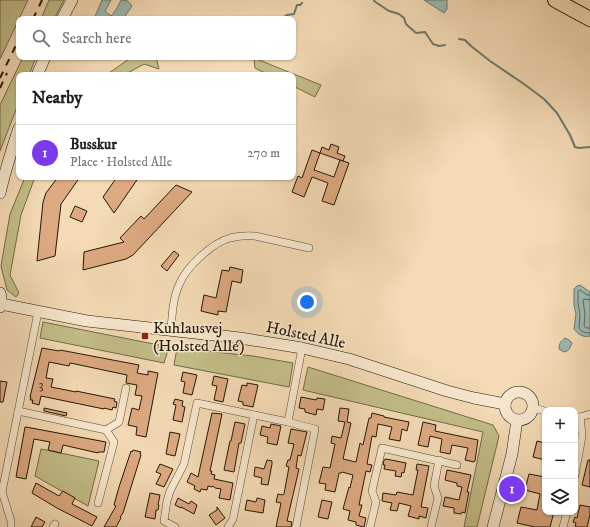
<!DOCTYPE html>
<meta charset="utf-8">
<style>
body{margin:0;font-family:"IM FELL DW Pica",serif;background:#f6f6f6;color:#202124}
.controls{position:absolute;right:12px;bottom:12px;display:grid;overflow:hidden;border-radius:8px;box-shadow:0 1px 3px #0004}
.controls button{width:36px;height:36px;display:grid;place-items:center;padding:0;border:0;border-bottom:1px solid #e0e0e0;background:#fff;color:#202124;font:20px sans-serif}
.you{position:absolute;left:307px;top:302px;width:14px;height:14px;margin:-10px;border:3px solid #fff;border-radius:50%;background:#1a73e8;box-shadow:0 0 0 6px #1a73e833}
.badge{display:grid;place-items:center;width:26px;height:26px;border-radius:50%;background:#7c3aed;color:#fff;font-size:13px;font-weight:700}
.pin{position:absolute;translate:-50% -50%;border:2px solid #fff;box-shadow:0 1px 4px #0006}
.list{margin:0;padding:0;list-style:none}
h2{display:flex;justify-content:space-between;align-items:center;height:52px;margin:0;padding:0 16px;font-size:17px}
h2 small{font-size:13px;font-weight:400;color:#757577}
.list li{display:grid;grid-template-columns:26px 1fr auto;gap:12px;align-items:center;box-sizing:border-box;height:56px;padding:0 16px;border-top:1px solid #e0e0e0}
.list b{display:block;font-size:15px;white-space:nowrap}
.list p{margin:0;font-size:13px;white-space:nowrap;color:#757577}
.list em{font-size:13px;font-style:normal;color:#757577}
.icon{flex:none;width:22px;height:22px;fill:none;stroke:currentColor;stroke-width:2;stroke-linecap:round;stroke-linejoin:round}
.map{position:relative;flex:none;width:590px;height:527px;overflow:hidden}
.search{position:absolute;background:#fff;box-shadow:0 1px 3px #0004;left:16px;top:16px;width:280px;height:44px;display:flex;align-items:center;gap:10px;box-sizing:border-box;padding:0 14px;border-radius:8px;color:#757577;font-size:15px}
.panel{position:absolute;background:#fff;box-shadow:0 1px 3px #0004;left:16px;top:72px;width:280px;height:108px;border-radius:8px}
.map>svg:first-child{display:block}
.green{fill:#c3be88;stroke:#726a48}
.water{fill:#9cbab2;stroke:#6b796e}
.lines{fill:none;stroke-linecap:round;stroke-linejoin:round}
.shore{stroke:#5f685e;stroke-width:1}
.stream{stroke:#6b796e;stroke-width:2}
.building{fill:#deaa81;stroke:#221709}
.street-casing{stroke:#564834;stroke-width:8}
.secondary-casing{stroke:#221709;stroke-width:12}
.highway-casing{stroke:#221709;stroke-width:16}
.street{stroke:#f8e8cf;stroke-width:7}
.secondary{stroke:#f8e8cf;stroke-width:11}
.highway{stroke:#f4dbb5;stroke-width:14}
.rail{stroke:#221709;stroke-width:2;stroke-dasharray:7 7;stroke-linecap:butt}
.poi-dot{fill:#8f2418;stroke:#f8e8cf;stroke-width:1.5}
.labels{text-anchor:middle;stroke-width:3;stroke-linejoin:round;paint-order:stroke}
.number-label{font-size:14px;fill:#513c27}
.poi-label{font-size:16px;fill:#221709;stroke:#f8e8cf;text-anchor:start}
.street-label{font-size:16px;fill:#221709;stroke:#f8e8cf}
</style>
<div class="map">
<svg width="590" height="527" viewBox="0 0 590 527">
<rect width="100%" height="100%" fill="#f4dbb5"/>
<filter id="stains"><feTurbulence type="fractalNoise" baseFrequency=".005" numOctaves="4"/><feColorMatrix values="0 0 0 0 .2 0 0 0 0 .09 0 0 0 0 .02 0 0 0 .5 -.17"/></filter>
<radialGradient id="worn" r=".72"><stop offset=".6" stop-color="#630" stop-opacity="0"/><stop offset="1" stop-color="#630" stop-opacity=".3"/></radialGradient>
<g class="green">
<path d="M 0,0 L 28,0 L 0,59 Z"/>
<path d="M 49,0 L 64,0 L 54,19 L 41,19 Z"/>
<path d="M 23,57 L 36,57 L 29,75 L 19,75 L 19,102 L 0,151 L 0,105 Z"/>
<path d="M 132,57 L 156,57 L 159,69 L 144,64 L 124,75 L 106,75 Z"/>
<path d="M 254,58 L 321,85 L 315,97 L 293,86 L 293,75 L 269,75 L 255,68 Z"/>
<path d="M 25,177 L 35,177 L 21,215 L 10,275 L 19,293 L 16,297 L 7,290 L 1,266 L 10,214 Z"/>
<path d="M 43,322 L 169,347 L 164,363 L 40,338 Z"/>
<path d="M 177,348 L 253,356 L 293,363 L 289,387 L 174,365 Z"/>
<path d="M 308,367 L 493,425 L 499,436 L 477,527 L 464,527 L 483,432 L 303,390 Z"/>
<path d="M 41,449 L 99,461 L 88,506 L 35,476 Z"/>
</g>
<g class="water">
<path d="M 102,0 L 111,0 L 105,11 L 111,16 L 116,10 L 121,0 L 128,1 L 132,6 L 123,19 L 94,19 Z"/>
<path d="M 424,0 L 447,0 L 447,9 L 444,13 Z"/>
<path d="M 580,285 L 590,292 L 590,336 C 583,338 578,334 574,329 L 576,314 L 574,305 L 574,289 L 577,286 Z"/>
<path d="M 565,338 L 569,340 L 572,343 C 570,348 569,351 564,352 L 559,349 C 559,343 561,341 565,338 Z"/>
</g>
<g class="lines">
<g class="shore">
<path d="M 590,295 L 587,295 L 580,290 L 578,291 L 578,304 L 580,314 L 579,328 C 581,332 585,333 590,333"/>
<path d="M 590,300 L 584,299 L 583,301 L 585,314 L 584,326 L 586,328 L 590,328"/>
</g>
<g class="stream">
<path d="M 374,0 L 374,1 L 389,11 L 399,14 L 404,18 L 406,24 L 416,33 L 425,32 L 433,44 L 439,46 L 445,45"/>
<path d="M 280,19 L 287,15 L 294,14 L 297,5 L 300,5 L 302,3"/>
<path d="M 459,39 L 465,40 L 471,46 L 490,61 L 524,84 L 544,99 L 557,113 L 570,135 L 575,147 L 579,148 L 590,147"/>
<path d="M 248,58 L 250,57"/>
</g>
</g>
<g class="building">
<path d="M 331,144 L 339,147 L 337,153 L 345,156 L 343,161 L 320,153 L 322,147 L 329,150 Z"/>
<path d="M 312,150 L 320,153 L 314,170 L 334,177 L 340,160 L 349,163 L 334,205 L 322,201 L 328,183 L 312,177 L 304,197 L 292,192 L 298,176 L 302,178 Z"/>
<path d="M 58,177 L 80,177 L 61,204 L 55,256 L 37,261 L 43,202 L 46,193 Z"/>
<path d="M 117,177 L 139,177 L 114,213 L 103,197 Z"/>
<path d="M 176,185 L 192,192 L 133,255 L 126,259 L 83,270 L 84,252 L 124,242 L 120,238 L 141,216 L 144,219 Z"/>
<path d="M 75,206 L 87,211 L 82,222 L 70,217 Z"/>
<path d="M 174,251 L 179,255 L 167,271 L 161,266 Z"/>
<path d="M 230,267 L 243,270 L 241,283 L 232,281 L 226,312 L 218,311 L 218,315 L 201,311 L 204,295 L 216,298 L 222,270 L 229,271 Z"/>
<path d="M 42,348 L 59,351 L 60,350 L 139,365 L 137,373 L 148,375 L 148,371 L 158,373 L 146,437 L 136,435 L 137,427 L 128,425 L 132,408 L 139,410 L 142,396 L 135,395 L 137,385 L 126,383 L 127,375 L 75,364 L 70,363 L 69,366 L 49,362 L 46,378 L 53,379 L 51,387 L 76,392 L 76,391 L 115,399 L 114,401 L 117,402 L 116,408 L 113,407 L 112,410 L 104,408 L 104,409 L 41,396 L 39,405 L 32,403 L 33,400 L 30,400 L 31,397 L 30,397 Z"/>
<path d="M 183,372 L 197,375 L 192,395 L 183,393 L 185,382 L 181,381 Z"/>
<path d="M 214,376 L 228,379 L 223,402 L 214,400 L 217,386 L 212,385 Z"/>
<path d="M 0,381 L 7,382 L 3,402 L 0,402 Z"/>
<path d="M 247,383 L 258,385 L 253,407 L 243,405 L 243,402 L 238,401 L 242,385 L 247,386 Z"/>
<path d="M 301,397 L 316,400 L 317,398 L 325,399 L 323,410 L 317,409 L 316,415 L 305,412 L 305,409 L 299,408 Z"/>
<path d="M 175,399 L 183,401 L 182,406 L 185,407 L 182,422 L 173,420 L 176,405 L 173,404 Z"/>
<path d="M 44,408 L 67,413 L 66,416 L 44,411 Z"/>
<path d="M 340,408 L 349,409 L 347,422 L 351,423 L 343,459 L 356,462 L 360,443 L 363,445 L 369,418 L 371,418 L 372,413 L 384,416 L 384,417 L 409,422 L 407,431 L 402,429 L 400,441 L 389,439 L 392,427 L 378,424 L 376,437 L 372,436 L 367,464 L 372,465 L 370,472 L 366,471 L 359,505 L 362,505 L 359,516 L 366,518 L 364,527 L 356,525 L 356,522 L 348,520 L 350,511 L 343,509 L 349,487 L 350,488 L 353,475 L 342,472 L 341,473 L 339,473 L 335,492 L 325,490 L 326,484 L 319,483 L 323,467 L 330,468 L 335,444 L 331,443 L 332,436 L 341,438 L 345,422 L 338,421 Z"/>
<path d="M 212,413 L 222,414 L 210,471 L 212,471 L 211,474 L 215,475 L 214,479 L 233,483 L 230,500 L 219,498 L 221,489 L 215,488 L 213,486 L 212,487 L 208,486 L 207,490 L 201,489 L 200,492 L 194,489 L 195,486 L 187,482 L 191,473 L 198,477 Z"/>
<path d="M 235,422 L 245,424 L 241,443 L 239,443 L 234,472 L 224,470 L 230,441 L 231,441 Z"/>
<path d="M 423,422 L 436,425 L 435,431 L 478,440 L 475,461 L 474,461 L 474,462 L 465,460 L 468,448 L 452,445 L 450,454 L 440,452 L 442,439 L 430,436 L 428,447 L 418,445 Z"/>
<path d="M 271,424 L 281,426 L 277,445 L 267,443 L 268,437 L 260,435 L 262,426 L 270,428 Z"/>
<path d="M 25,427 L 26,427 L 106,442 L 104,452 L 98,452 L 98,453 L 63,445 L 61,453 L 48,450 L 50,442 L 34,439 L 26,479 L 16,477 Z"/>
<path d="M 291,429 L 307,432 L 301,456 L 298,455 L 296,468 L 299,469 L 287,521 L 292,522 L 291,527 L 276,527 L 281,503 L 276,502 L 278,494 L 283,495 L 284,494 L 289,467 L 286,466 L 288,460 L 290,460 L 294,444 L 288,443 Z"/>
<path d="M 170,432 L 180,434 L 175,456 L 166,454 Z"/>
<path d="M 537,441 L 545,443 L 545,460 L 533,457 Z"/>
<path d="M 133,450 L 141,452 L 140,454 L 141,455 L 123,513 L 120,517 L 121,518 L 116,527 L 104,527 L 116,506 L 114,505 L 119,487 L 131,451 L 132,452 Z"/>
<path d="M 386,459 L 406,463 L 404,473 L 402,472 L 401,477 L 395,476 L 396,471 L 384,469 L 385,465 L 383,465 L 384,460 Z"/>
<path d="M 267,460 L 272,461 L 272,464 L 268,485 L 261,484 L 262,478 L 254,476 L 255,467 L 264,469 Z"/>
<path d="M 588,460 L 590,460 L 590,487 L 582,485 Z"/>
<path d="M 160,464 L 173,469 L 164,487 L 156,484 L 161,474 L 156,472 Z"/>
<path d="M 417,464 L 429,466 L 421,507 L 428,508 L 426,518 L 419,516 L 419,519 L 408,516 L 411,506 L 399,503 L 397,511 L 390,510 L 392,503 L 382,501 L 383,493 L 396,495 L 397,492 L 413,495 L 418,470 L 416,470 Z"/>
<path d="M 447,470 L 471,475 L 467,492 L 469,492 L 465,513 L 462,512 L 461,514 L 454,513 L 454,508 L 443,506 L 445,497 L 459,500 L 462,487 L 457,486 L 457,483 L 445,480 Z"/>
<path d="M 529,474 L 545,477 L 545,512 L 554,512 L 550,527 L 535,527 L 517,523 L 521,507 L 537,510 L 540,494 L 525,490 Z"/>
<path d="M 36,483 L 59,496 L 63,491 L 75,498 L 72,504 L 97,517 L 92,526 L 57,508 L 32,493 Z"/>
<path d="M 150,493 L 160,495 L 158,505 L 159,505 L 158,510 L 156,510 L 155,519 L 145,517 Z"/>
<path d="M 178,498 L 189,504 L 191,501 L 197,505 L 194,514 L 181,507 L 181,508 L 175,505 Z"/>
<path d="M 257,498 L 265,500 L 263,513 L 245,510 L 247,500 L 256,502 Z"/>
<path d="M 322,500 L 332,502 L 328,519 L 318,517 Z"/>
<path d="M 580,505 L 590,507 L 590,515 L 587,527 L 575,527 L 576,523 L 573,522 L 575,517 L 577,518 Z"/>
<path d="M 217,507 L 225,518 L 216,525 L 209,515 L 217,510 Z"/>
<path d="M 36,517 L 45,522 L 42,527 L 31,527 Z"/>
</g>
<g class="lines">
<defs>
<g id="street">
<path d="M 171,330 C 172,315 173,298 179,285 C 186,267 212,243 230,238 C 238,236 246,235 255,236 L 309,248"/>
<path d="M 534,408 L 545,411"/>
<path d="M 18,411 L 106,430 L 114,442 L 98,503"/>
<path d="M 575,417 L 580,417 L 590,414"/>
<path d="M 288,422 L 302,348"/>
<path d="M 106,430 L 119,422 L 126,388"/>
<path d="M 575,475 L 581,442 L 582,434 L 580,417"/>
<path d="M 11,527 L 11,521 L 2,492 L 38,312"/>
<path d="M 53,527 L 55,524"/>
<path d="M 175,527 L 164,521 L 167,501 L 170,491 L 184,464 L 197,403 L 288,422 L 315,429 L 296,527"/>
<path d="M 228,527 L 233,519 L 254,415"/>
<path d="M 370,527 L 376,502 L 372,491 L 382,448 L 457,465"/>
<path d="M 431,527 L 438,498 L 434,486 L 439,460"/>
<path d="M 563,527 L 567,512"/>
</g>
<g id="secondary">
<path d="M 62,19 L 72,0"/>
<path d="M 37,75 L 45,57"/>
<path d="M 0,193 C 5,171 12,149 19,128"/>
<path d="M 0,293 L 1,298 L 0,307"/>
<path d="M 1,304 L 87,321 L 240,338 L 302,348 L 349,359 L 447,391 L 474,398 L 505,404"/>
<circle cx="519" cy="406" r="14"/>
<path d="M 493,527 L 512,454 L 517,420"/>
</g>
<path id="highway" d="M 555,0 L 590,19"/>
</defs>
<use href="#street" class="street-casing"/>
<use href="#secondary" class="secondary-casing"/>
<use href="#highway" class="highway-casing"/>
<use href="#street" class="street"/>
<use href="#secondary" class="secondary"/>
<use href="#highway" class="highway"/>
<g class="rail">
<path d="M 33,19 L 42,0"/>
<path d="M 0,78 L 19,39"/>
<path d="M 0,88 L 7,73"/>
</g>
</g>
<rect class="poi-dot" x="141" y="332" width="8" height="8" rx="2"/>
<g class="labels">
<g class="number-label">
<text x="41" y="389">3</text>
</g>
<g class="poi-label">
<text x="153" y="333">Kuhlausvej<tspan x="153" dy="18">(Holsted Allé)</tspan></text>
</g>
<g class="street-label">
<text transform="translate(306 334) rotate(12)" y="6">Holsted Alle</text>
</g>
</g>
<rect width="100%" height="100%" filter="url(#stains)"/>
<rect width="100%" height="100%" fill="url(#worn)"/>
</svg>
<div class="controls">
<button>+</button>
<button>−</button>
<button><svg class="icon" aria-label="layers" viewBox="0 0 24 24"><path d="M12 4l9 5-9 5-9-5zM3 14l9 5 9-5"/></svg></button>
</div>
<div class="you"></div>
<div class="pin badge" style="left:512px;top:489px">1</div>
<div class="search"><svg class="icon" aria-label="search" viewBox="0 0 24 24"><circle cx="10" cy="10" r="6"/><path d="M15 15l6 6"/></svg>Search here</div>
<section class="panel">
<h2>Nearby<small></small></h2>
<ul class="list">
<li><span class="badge">1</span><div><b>Busskur</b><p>Place · Holsted Alle</p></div><em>270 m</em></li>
</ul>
</section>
</div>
